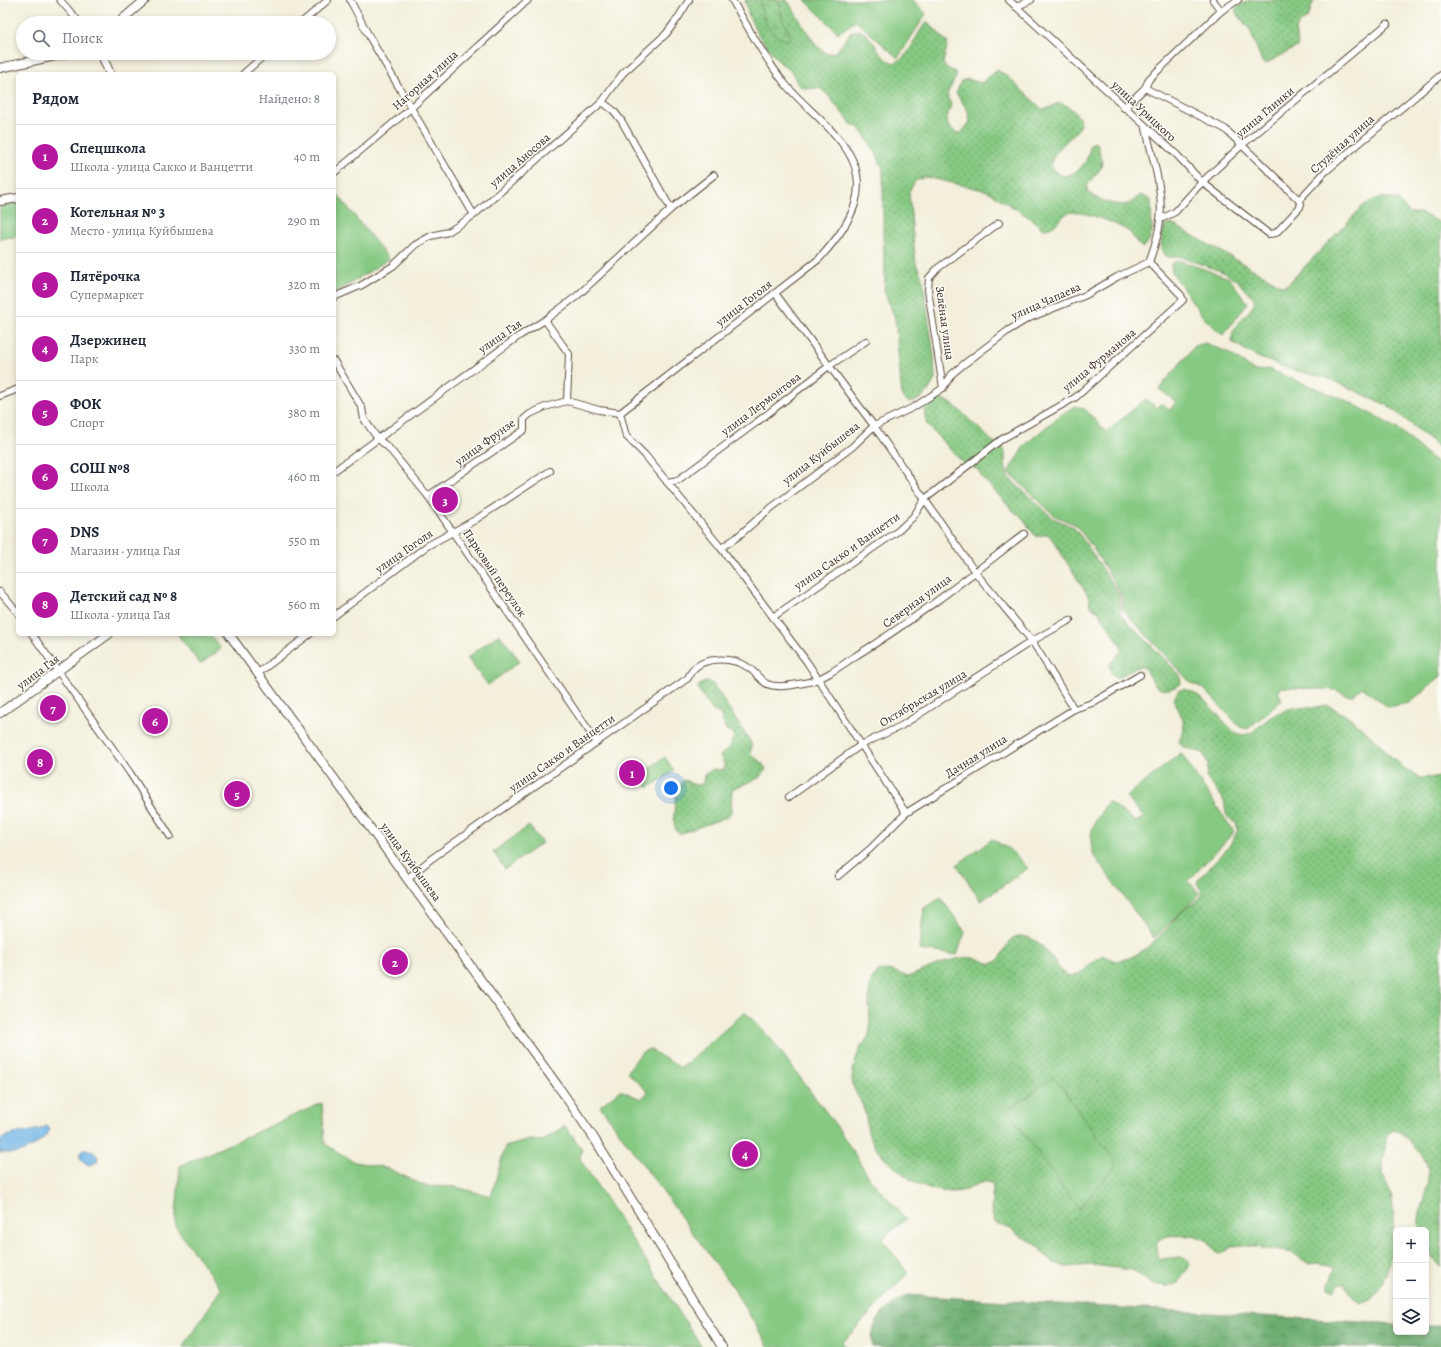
<!DOCTYPE html>
<html lang="ru">
<meta charset="utf-8">
<style>
body{margin:0;font-family:Alegreya,serif;background:#f6f6f7;color:#1f2937}
.controls{position:absolute;right:12px;bottom:12px;display:grid;overflow:hidden;border-radius:6px;box-shadow:0 2px 6px #0003}
.controls button{width:36px;height:36px;display:grid;place-items:center;padding:0;border:0;border-bottom:1px solid #e0e1e3;background:#fff;color:#1f2937;font:20px sans-serif}
.you{position:absolute;left:671px;top:788px;width:14px;height:14px;margin:-10px;border:3px solid #fff;border-radius:50%;background:#1a73e8;box-shadow:0 0 0 6px #1a73e833}
.badge{display:grid;place-items:center;width:26px;height:26px;border-radius:50%;background:#b5179e;color:#fff;font-size:13px;font-weight:700}
.pin{position:absolute;translate:-50% -50%;border:2px solid #fff;box-shadow:0 1px 4px #0006}
.list{margin:0;padding:0;list-style:none}
h2{display:flex;justify-content:space-between;align-items:center;height:52px;margin:0;padding:0 16px;font-size:17px}
h2 small{font-size:13px;font-weight:400;color:#747a83}
.list li{display:grid;grid-template-columns:26px 1fr auto;gap:12px;align-items:center;box-sizing:border-box;height:64px;padding:0 16px;border-top:1px solid #e0e1e3}
.list b{display:block;font-size:15px;white-space:nowrap}
.list p{margin:0;font-size:13px;white-space:nowrap;color:#747a83}
.list em{font-size:13px;font-style:normal;color:#747a83}
.icon{flex:none;width:22px;height:22px;fill:none;stroke:currentColor;stroke-width:2;stroke-linecap:round;stroke-linejoin:round}
.map{position:relative;flex:none;width:1441px;height:1347px;overflow:hidden}
.search{position:absolute;background:#fff;box-shadow:0 2px 6px #0003;left:16px;top:16px;width:320px;height:44px;display:flex;align-items:center;gap:10px;box-sizing:border-box;padding:0 14px;border-radius:22px;color:#747a83;font-size:15px}
.panel{position:absolute;background:#fff;box-shadow:0 2px 6px #0003;left:16px;top:72px;width:320px;height:564px;border-radius:6px}
.map>svg:first-child{display:block}
.grass{fill:url(#grass-dots);stroke:#607a50}
.forest{fill:url(#forest-crowns);stroke:#546c47}
.wetland{fill:url(#wetland-marsh);stroke:#607a50}
.green{fill:#86c982;stroke:#607a50}
.water{fill:#6eb4e5;stroke:#546f82}
.lines{fill:none;stroke-linecap:round;stroke-linejoin:round}
.street-casing{stroke:#57483a;stroke-width:8}
.secondary-casing{stroke:#57483a;stroke-width:10}
.street{stroke:#fff;stroke-width:6}
.secondary{stroke:#fff;stroke-width:8}
.labels{text-anchor:middle;stroke-width:3;stroke-linejoin:round;paint-order:stroke}
.street-label{font-size:12px;fill:#3b2a1e;stroke:#fdfcf7}
</style>
<div class="map">
<svg width="1441" height="1347" viewBox="0 0 1441 1347">
<defs>
<pattern id="grass-dots" width="8" height="8" patternUnits="userSpaceOnUse"><rect width="8" height="8" fill="#86c982"/><path d="M2 2h.1M6 6h.1" fill="none" stroke="#6fa36a" stroke-width="1.8" stroke-linecap="round"/></pattern>
<pattern id="forest-crowns" width="20" height="18" patternUnits="userSpaceOnUse"><rect width="20" height="18" fill="#6cad70"/><path d="M2 6a3 3 0 1 1 6 0M12 15a3 3 0 1 1 6 0" fill="none" stroke="#5a8d5b"/></pattern>
<pattern id="wetland-marsh" width="20" height="14" patternUnits="userSpaceOnUse"><rect width="20" height="14" fill="#86c982"/><path d="M1 5h8M5 5V1M11 12h8M15 12V8" fill="none" stroke="#6fa36a"/></pattern>
</defs>
<rect width="100%" height="100%" fill="#fdfcf7"/>
<filter id="ink" filterUnits="userSpaceOnUse"><feTurbulence type="fractalNoise" baseFrequency=".025" numOctaves="2"/><feDisplacementMap in="SourceGraphic" scale="8" xChannelSelector="R" yChannelSelector="G"/><feConvolveMatrix kernelMatrix="1 2 1 2 8 2 1 2 1" color-interpolation-filters="sRGB"/></filter>
<filter id="wash" filterUnits="userSpaceOnUse"><feTurbulence type="fractalNoise" baseFrequency=".012" numOctaves="4" result="noise"/><feDisplacementMap in="SourceGraphic" scale="16" xChannelSelector="R" yChannelSelector="G"/><feGaussianBlur stdDeviation="0.9" result="paint"/><feColorMatrix in="noise" values="0 0 0 0 0 0 0 0 0 0 0 0 0 0 0 0 0 1.4 0 .05"/><feComposite in="paint" operator="in"/></filter>
<g filter="url(#wash)">
<rect width="100%" height="100%" fill="#f3efdb"/>
<g class="grass">
<path d="M 745,0 L 787,0 L 816,45 L 827,54 L 836,52 L 851,32 L 859,30 C 876,37 877,58 894,63 C 912,57 914,35 926,23 L 929,23 L 948,43 L 943,63 L 945,67 L 955,72 L 956,77 L 947,94 L 951,105 L 946,120 C 948,127 953,133 961,133 L 970,122 L 968,111 L 956,93 L 961,81 L 968,79 L 981,83 L 997,70 L 1006,75 L 1042,109 L 1049,108 L 1058,103 C 1069,104 1080,115 1081,125 C 1073,139 1032,164 1063,176 C 1079,175 1089,161 1090,145 L 1094,142 L 1097,143 L 1102,161 L 1101,168 L 1088,184 L 1087,191 C 1096,200 1116,207 1128,204 C 1133,202 1137,197 1141,195 L 1151,200 L 1152,232 L 1149,241 L 1142,248 C 1136,243 1134,236 1128,231 C 1118,224 1076,207 1066,214 C 1058,220 1055,230 1043,229 L 1030,218 L 988,191 L 926,177 L 915,181 L 909,192 L 914,247 L 916,263 L 923,280 L 934,356 L 935,379 L 929,390 L 923,397 L 914,402 L 908,402 L 902,397 L 895,318 L 884,291 L 885,275 L 883,236 L 883,170 L 878,157 L 860,128 L 851,124 L 827,94 L 819,88 L 806,89 L 798,85 L 792,72 L 778,61 L 757,33 L 749,16 Z"/>
<path d="M 1249,0 L 1314,0 L 1308,17 L 1299,24 L 1295,31 L 1298,43 L 1297,47 L 1269,62 L 1266,64 L 1262,62 L 1250,30 L 1235,11 L 1237,7 Z"/>
<path d="M 1381,197 L 1398,200 L 1410,213 L 1421,213 L 1441,223 L 1441,449 L 1389,406 L 1327,378 L 1289,369 L 1255,356 L 1232,342 C 1230,324 1248,317 1255,302 L 1252,295 L 1245,290 L 1238,281 L 1223,272 L 1178,256 L 1169,258 L 1163,253 C 1161,243 1159,232 1167,225 L 1172,224 L 1283,286 L 1288,284 L 1362,207 L 1369,202 Z"/>
<path d="M 938,399 L 945,400 L 954,405 L 992,441 L 1002,446 L 1005,452 L 1005,464 L 1008,477 L 1053,518 L 1073,527 L 1082,538 L 1119,593 L 1121,615 L 1180,675 L 1181,683 C 1177,687 1173,688 1169,689 C 1153,693 1152,675 1143,667 C 1140,667 1137,667 1134,668 C 1126,671 1111,689 1110,664 L 1122,650 L 1120,644 L 1098,611 L 1090,606 L 1089,597 L 1052,539 L 1048,534 L 1036,537 L 1019,514 L 1015,513 L 981,476 L 979,470 L 964,464 L 927,425 L 924,411 L 931,402 Z"/>
<path d="M 707,681 L 713,684 L 750,741 L 752,746 L 750,753 L 762,763 L 766,769 L 759,778 L 732,789 L 731,812 L 727,817 L 679,834 C 670,829 674,785 685,780 C 691,784 697,787 703,783 L 704,775 L 713,769 L 724,770 L 724,763 L 720,756 L 730,747 L 734,736 L 733,732 L 726,730 L 720,714 L 712,710 L 698,689 L 699,685 Z"/>
<path d="M 1183,689 L 1193,692 L 1204,700 L 1235,733 L 1243,735 L 1251,733 L 1269,718 L 1280,712 L 1295,707 L 1312,708 L 1327,705 L 1348,716 L 1380,744 L 1387,753 L 1408,771 L 1419,778 L 1441,777 L 1441,1267 C 1429,1258 1426,1244 1426,1230 L 1419,1230 C 1416,1206 1437,1180 1424,1158 C 1422,1154 1417,1151 1414,1147 C 1408,1139 1403,1132 1393,1130 L 1386,1137 C 1386,1149 1382,1162 1383,1174 C 1385,1183 1391,1190 1392,1200 C 1396,1224 1392,1283 1371,1299 C 1368,1301 1364,1301 1360,1303 C 1351,1298 1351,1292 1345,1284 L 1340,1284 L 1334,1290 L 1329,1288 C 1328,1280 1335,1274 1335,1266 L 1318,1263 L 1309,1264 L 1293,1253 L 1242,1245 L 1232,1246 L 1224,1253 L 1220,1254 L 1216,1252 L 1207,1241 L 1194,1235 C 1182,1238 1158,1230 1156,1247 C 1156,1252 1157,1255 1160,1259 L 1181,1257 L 1189,1261 L 1190,1265 L 1177,1284 L 1168,1286 L 1153,1285 L 1133,1270 L 1093,1265 L 1066,1267 L 1051,1262 L 1035,1243 L 1020,1236 L 1011,1229 L 995,1223 L 991,1211 L 993,1187 L 991,1183 C 982,1179 974,1187 965,1190 C 947,1195 926,1189 910,1179 C 898,1171 873,1149 869,1135 C 866,1126 867,1118 864,1109 C 860,1098 852,1090 852,1078 C 853,1070 856,1056 860,1049 C 865,1039 868,1043 870,1028 C 871,1015 864,983 877,973 C 887,966 899,974 908,977 C 927,969 959,953 979,959 C 983,961 987,963 991,964 C 1008,959 1003,936 1020,936 C 1046,937 1051,965 1069,977 C 1083,976 1091,961 1103,955 L 1115,961 C 1144,959 1163,931 1182,912 C 1188,906 1196,902 1202,896 L 1202,892 L 1197,883 L 1198,880 L 1228,848 L 1238,830 L 1236,823 C 1221,816 1228,810 1223,799 C 1219,792 1212,786 1207,779 L 1208,764 L 1203,753 L 1183,747 L 1179,742 L 1184,729 L 1183,720 L 1174,699 L 1178,691 Z"/>
</g>
<path class="forest" d="M 907,1295 L 1396,1324 L 1396,1332 L 1426,1332 L 1426,1325 L 1441,1325 L 1441,1347 L 872,1347 C 870,1320 885,1308 907,1295 Z"/>
<path class="wetland" d="M 761,0 L 779,0 L 782,19 L 791,36 L 788,40 C 770,38 759,16 761,0 Z"/>
<g class="green">
<path d="M 805,0 L 913,0 L 926,14 L 898,58 L 856,21 L 838,33 Z"/>
<path d="M 334,190 L 389,259 L 334,294 Z"/>
<path d="M 18,203 L 18,236 L 0,239 L 0,206 Z"/>
<path d="M 1178,260 L 1229,278 L 1248,303 L 1223,335 L 1203,317 L 1172,272 L 1171,264 Z"/>
<path d="M 1205,343 L 1227,352 L 1255,371 L 1268,369 L 1350,402 L 1398,429 L 1441,467 L 1441,676 L 1409,703 L 1388,707 L 1362,687 L 1352,696 L 1346,695 L 1336,690 L 1281,687 L 1278,691 L 1282,700 L 1248,729 L 1240,727 L 1204,689 L 1190,682 L 1123,610 L 1121,593 L 1091,545 L 1076,525 L 1055,516 L 1008,472 L 1025,445 L 1059,416 L 1075,406 L 1085,409 L 1106,432 L 1146,399 L 1157,408 L 1162,403 L 1170,410 L 1176,402 L 1159,389 L 1195,346 Z"/>
<path d="M 180,634 L 210,634 L 221,649 L 200,664 L 178,635 Z"/>
<path d="M 499,634 L 520,661 L 488,685 L 467,658 Z"/>
<path d="M 1181,753 L 1234,832 L 1188,881 L 1200,894 L 1154,938 L 1094,856 C 1086,829 1095,823 1108,801 L 1136,822 L 1144,817 L 1126,797 Z"/>
<path d="M 665,757 L 674,771 L 648,788 L 639,775 Z"/>
<path d="M 529,826 L 542,843 L 505,869 L 493,852 Z"/>
<path d="M 992,839 L 1009,849 L 1028,868 L 981,901 L 957,865 Z"/>
<path d="M 941,898 L 965,932 L 957,955 L 919,950 L 924,908 Z"/>
<path d="M 745,1012 L 772,1040 L 838,1128 L 871,1180 L 906,1219 L 882,1239 L 908,1273 L 842,1343 L 846,1347 L 769,1347 L 731,1285 L 600,1106 L 620,1090 L 641,1099 L 648,1092 L 627,1072 L 641,1053 L 649,1049 L 681,1068 Z"/>
<path d="M 1054,1077 L 1117,1164 L 1079,1209 L 1008,1111 Z"/>
<path d="M 322,1103 L 325,1144 L 355,1162 L 387,1168 L 425,1186 L 455,1187 L 491,1196 L 505,1147 L 530,1140 L 543,1141 L 565,1126 L 582,1149 L 580,1159 L 702,1347 L 183,1347 L 221,1289 L 175,1226 L 180,1166 Z"/>
</g>
<g class="water">
<path d="M 47,1126 L 50,1129 C 47,1138 26,1153 16,1153 C 11,1154 6,1152 0,1153 L 0,1140 C 14,1130 32,1134 47,1126 Z"/>
<path d="M 83,1149 C 90,1149 94,1152 98,1157 L 97,1162 L 89,1165 L 82,1161 L 79,1155 Z"/>
</g>
</g>
<g filter="url(#ink)">
<g class="lines">
<defs>
<g id="street">
<path d="M 60,0 L 80,23"/>
<path d="M 350,0 L 370,38 L 474,215"/>
<path d="M 1009,0 L 1177,155 L 1202,182 L 1269,234 L 1276,233 L 1300,207 L 1301,204 L 1299,200"/>
<path d="M 1213,0 L 1221,11"/>
<path d="M 1016,7 L 1031,0"/>
<path d="M 301,23 L 328,0"/>
<path d="M 243,74 L 267,53"/>
<path d="M 1145,88 L 1225,129 L 1299,200"/>
<path d="M 602,102 L 613,110 L 621,120 L 671,209"/>
<path d="M 1124,108 L 1145,88 L 1149,79 L 1221,11 L 1238,0"/>
<path d="M 1146,129 C 1152,158 1164,190 1160,220 C 1159,235 1154,248 1149,262"/>
<path d="M 334,173 L 411,108 L 528,0"/>
<path d="M 1299,200 L 1325,172 L 1441,75"/>
<path d="M 1161,219 L 1175,212 L 1202,182 L 1242,145 L 1387,24"/>
<path d="M 775,293 L 874,426 L 975,572 L 1032,641 L 1074,709"/>
<path d="M 334,297 L 362,285 L 393,266 L 415,245 L 431,236 L 448,232 L 474,215 L 602,102 L 623,73 L 666,34 L 678,18 L 689,0"/>
<path d="M 545,320 L 569,354 L 567,401"/>
<path d="M 334,361 L 362,408 L 364,419 L 378,439 L 388,447 L 428,496 L 596,741"/>
<path d="M 943,388 L 928,290 L 929,278 L 938,268 L 999,223"/>
<path d="M 0,396 L 18,389"/>
<path d="M 620,413 L 819,259 C 851,224 876,185 841,142 C 825,121 803,105 786,85 C 765,59 749,29 732,0"/>
<path d="M 620,413 L 626,436 L 645,455 L 721,548 L 807,662 L 906,813"/>
<path d="M 334,471 L 519,336 L 545,320 L 577,296 L 671,209 L 714,175"/>
<path d="M 667,482 L 678,480 L 757,422 L 829,366 L 866,341"/>
<path d="M 428,496 L 524,430 L 524,419 L 530,414 L 545,407 L 567,401 L 599,410 L 620,413"/>
<path d="M 721,548 L 736,538 L 767,511 L 852,447 L 874,426 L 914,407 L 943,388 L 952,374 L 964,364 L 1009,330 L 1027,319 L 1086,295 L 1117,277 L 1149,262"/>
<path d="M 0,592 L 18,613"/>
<path d="M 334,616 L 427,546 L 475,520 L 550,471"/>
<path d="M 773,617 L 898,531 L 913,517 L 925,499 L 1002,439 L 1076,397 L 1183,300 L 1181,295 L 1149,262"/>
<path d="M 32,634 L 130,773 L 170,836"/>
<path d="M 258,673 L 310,634"/>
<path d="M 789,797 L 861,745 L 901,726 L 1032,641 L 1070,620"/>
<path d="M 838,876 L 870,849 L 906,813 L 1074,709 L 1092,703 L 1140,675"/>
<path d="M 408,878 L 431,859 L 688,678 C 697,655 731,656 749,668 C 755,672 760,680 767,684 C 779,689 797,684 809,682 C 826,678 843,664 857,655 C 916,619 970,576 1024,534"/>
</g>
<g id="secondary">
<path d="M 118,23 L 145,0"/>
<path d="M 101,53 L 110,74"/>
<path d="M 0,68 L 69,53"/>
<path d="M 0,201 L 18,198"/>
<path d="M 229,634 L 558,1086 L 594,1138 L 722,1347"/>
<path d="M 0,713 L 109,634"/>
</g>
</defs>
<use href="#street" class="street-casing"/>
<use href="#secondary" class="secondary-casing"/>
<use href="#street" class="street"/>
<use href="#secondary" class="secondary"/>
</g>
</g>
<g class="labels">
<g class="street-label">
<text transform="translate(425 80) rotate(-42)" y="4">Нагорная улица</text>
<text transform="translate(1144 111) rotate(43)" y="4">улица Урицкого</text>
<text transform="translate(1265 112) rotate(-40)" y="4">улица Глинки</text>
<text transform="translate(1342 144) rotate(-42)" y="4">Студёная улица</text>
<text transform="translate(520 160) rotate(-41)" y="4">улица Аносова</text>
<text transform="translate(1046 301) rotate(-24)" y="4">улица Чапаева</text>
<text transform="translate(744 303) rotate(-38)" y="4">улица Гоголя</text>
<text transform="translate(945 323) rotate(82)" y="4">Зелёная улица</text>
<text transform="translate(500 336) rotate(-35)" y="4">улица Гая</text>
<text transform="translate(1099 360) rotate(-40)" y="4">улица Фурманова</text>
<text transform="translate(761 404) rotate(-37)" y="4">улица Лермонтова</text>
<text transform="translate(485 442) rotate(-36)" y="4">улица Фрунзе</text>
<text transform="translate(821 453) rotate(-38)" y="4">улица Куйбышева</text>
<text transform="translate(404 551) rotate(-35)" y="4">улица Гоголя</text>
<text transform="translate(847 551) rotate(-35)" y="4">улица Сакко и Ванцетти</text>
<text transform="translate(495 573) rotate(56)" y="4">Парковый переулок</text>
<text transform="translate(917 601) rotate(-36)" y="4">Северная улица</text>
<text transform="translate(38 672) rotate(-37)" y="4">улица Гая</text>
<text transform="translate(923 698) rotate(-31)" y="4">Октябрьская улица</text>
<text transform="translate(562 753) rotate(-35)" y="4">улица Сакко и Ванцетти</text>
<text transform="translate(976 756) rotate(-32)" y="4">Дачная улица</text>
<text transform="translate(411 862) rotate(54)" y="4">улица Куйбышева</text>
</g>
</g>
</svg>
<div class="controls">
<button>+</button>
<button>−</button>
<button><svg class="icon" aria-label="layers" viewBox="0 0 24 24"><path d="M12 4l9 5-9 5-9-5zM3 14l9 5 9-5"/></svg></button>
</div>
<div class="you"></div>
<div class="pin badge" style="left:632px;top:773px">1</div>
<div class="pin badge" style="left:395px;top:962px">2</div>
<div class="pin badge" style="left:445px;top:500px">3</div>
<div class="pin badge" style="left:745px;top:1154px">4</div>
<div class="pin badge" style="left:237px;top:794px">5</div>
<div class="pin badge" style="left:155px;top:721px">6</div>
<div class="pin badge" style="left:53px;top:708px">7</div>
<div class="pin badge" style="left:40px;top:762px">8</div>
<div class="search"><svg class="icon" aria-label="search" viewBox="0 0 24 24"><circle cx="10" cy="10" r="6"/><path d="M15 15l6 6"/></svg>Поиск</div>
<section class="panel">
<h2>Рядом<small>Найдено: 8</small></h2>
<ul class="list">
<li><span class="badge">1</span><div><b>Спецшкола</b><p>Школа · улица Сакко и Ванцетти</p></div><em>40 m</em></li>
<li><span class="badge">2</span><div><b>Котельная № 3</b><p>Место · улица Куйбышева</p></div><em>290 m</em></li>
<li><span class="badge">3</span><div><b>Пятёрочка</b><p>Супермаркет</p></div><em>320 m</em></li>
<li><span class="badge">4</span><div><b>Дзержинец</b><p>Парк</p></div><em>330 m</em></li>
<li><span class="badge">5</span><div><b>ФОК</b><p>Спорт</p></div><em>380 m</em></li>
<li><span class="badge">6</span><div><b>СОШ №8</b><p>Школа</p></div><em>460 m</em></li>
<li><span class="badge">7</span><div><b>DNS</b><p>Магазин · улица Гая</p></div><em>550 m</em></li>
<li><span class="badge">8</span><div><b>Детский сад № 8</b><p>Школа · улица Гая</p></div><em>560 m</em></li>
</ul>
</section>
</div>
